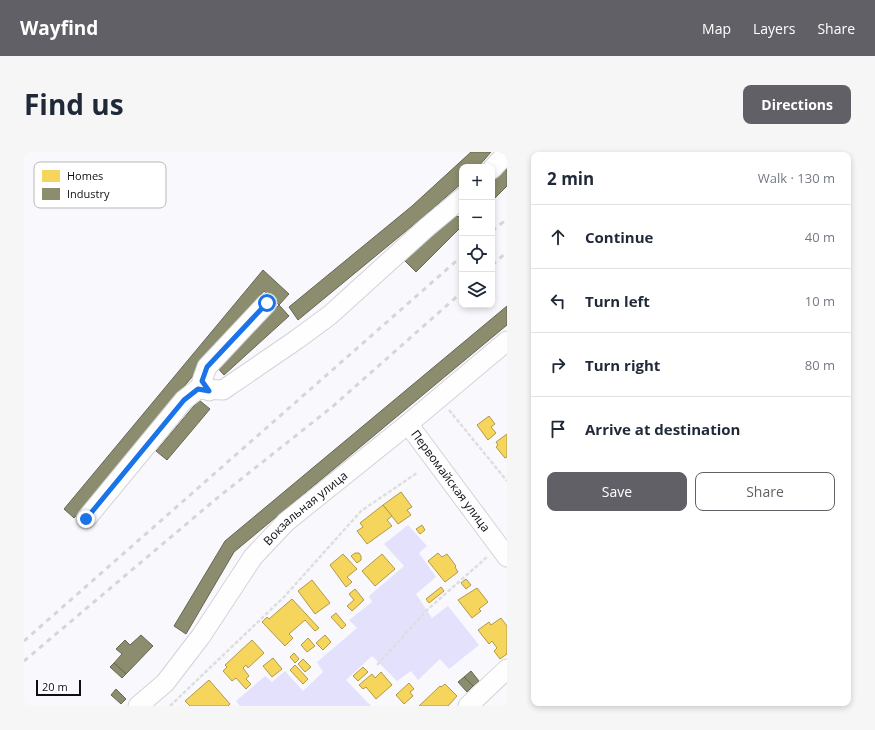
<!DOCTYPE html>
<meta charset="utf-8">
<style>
body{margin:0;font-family:"Open Sans",sans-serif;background:#f6f6f7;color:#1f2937}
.controls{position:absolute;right:12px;top:12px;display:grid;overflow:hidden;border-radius:8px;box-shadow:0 2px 6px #0003}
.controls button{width:36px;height:36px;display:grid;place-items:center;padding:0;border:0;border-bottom:1px solid #e0e1e3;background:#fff;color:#1f2937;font:20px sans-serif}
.scale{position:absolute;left:12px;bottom:10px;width:45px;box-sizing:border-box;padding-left:4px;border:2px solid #0f0e14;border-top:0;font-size:11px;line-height:14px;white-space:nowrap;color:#0f0e14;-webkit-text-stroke:3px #fff;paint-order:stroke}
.stop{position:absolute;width:12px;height:12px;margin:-9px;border:3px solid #1a73e8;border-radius:50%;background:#fff}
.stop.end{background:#1a73e8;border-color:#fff;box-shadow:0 1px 4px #0008}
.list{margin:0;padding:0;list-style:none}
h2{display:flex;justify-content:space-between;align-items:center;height:52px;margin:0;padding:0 16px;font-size:17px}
h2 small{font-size:13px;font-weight:400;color:#747a83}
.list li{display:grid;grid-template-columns:26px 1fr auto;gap:12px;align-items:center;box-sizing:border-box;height:64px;padding:0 16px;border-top:1px solid #e0e1e3}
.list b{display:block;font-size:15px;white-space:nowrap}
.list em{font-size:13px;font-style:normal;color:#747a83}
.actions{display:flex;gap:8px;padding:12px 16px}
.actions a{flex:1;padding:9px 0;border:1px solid #616066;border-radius:8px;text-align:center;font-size:14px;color:#616066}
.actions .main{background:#616066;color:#fff}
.icon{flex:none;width:22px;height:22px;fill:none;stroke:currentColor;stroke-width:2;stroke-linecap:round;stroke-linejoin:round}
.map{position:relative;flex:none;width:483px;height:554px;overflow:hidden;border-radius:8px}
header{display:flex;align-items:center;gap:24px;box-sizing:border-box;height:56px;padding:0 20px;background:#616066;color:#fff}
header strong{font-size:19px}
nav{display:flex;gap:22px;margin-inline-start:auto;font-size:14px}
.intro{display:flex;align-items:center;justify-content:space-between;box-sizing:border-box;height:96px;padding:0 24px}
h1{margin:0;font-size:28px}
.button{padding:10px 18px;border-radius:8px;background:#616066;color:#fff;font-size:14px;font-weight:700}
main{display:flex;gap:24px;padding:0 24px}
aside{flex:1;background:#fff;border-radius:8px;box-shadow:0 2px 6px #0003}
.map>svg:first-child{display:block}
.green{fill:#e4e1fd}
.homes{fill:#f6d55c;stroke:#b19946}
.industry{fill:#8c8c6e;stroke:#666653}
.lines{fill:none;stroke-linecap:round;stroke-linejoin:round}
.minor-casing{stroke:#d3d2d7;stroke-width:21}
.path{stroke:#dfdedf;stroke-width:2.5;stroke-dasharray:4 2;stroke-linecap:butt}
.minor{stroke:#fefeff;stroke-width:19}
.rail{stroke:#d6d6d8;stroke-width:3;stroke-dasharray:5 5;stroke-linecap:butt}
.route{stroke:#1a73e8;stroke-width:5}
.labels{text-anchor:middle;stroke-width:4;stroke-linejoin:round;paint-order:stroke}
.street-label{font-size:12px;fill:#0f0e14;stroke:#fff}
.key{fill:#fff;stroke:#b7b7b8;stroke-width:1}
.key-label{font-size:11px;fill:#0f0e14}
</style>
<header>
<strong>Wayfind</strong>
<nav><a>Map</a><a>Layers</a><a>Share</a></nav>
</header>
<div class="intro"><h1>Find us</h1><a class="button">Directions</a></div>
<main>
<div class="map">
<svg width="483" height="554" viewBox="0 0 483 554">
<rect width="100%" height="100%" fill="#f9f8fd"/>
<path class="green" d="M 384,373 L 403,394 L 395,401 L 412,425 L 392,442 L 408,466 L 424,454 L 455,493 L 425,517 L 416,507 L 394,528 L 387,519 L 373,529 L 348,504 L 322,528 L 347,554 L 216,554 L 212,549 L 241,524 L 248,530 L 261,519 L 279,539 L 299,520 L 293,510 L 333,476 L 325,468 L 348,450 L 345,444 L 380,414 L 360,392 Z"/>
<g class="homes">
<path d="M 465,264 L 471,272 L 467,275 L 472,281 L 464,288 L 453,273 Z"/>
<path d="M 483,282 L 483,305 L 481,306 L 472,295 L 474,293 L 472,290 Z"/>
<path d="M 377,340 L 388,355 L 383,358 L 387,363 L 374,372 L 359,353 Z"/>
<path d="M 359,353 L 368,364 L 363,368 L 368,374 L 343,392 L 333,379 L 339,375 L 336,371 Z"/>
<path d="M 398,373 L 401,378 L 396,382 L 392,377 Z"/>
<path d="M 331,401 L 335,401 L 337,404 L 337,408 L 333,411 L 327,404 Z"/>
<path d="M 414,401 L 418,405 L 423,402 L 432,414 L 431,415 L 434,420 L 421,430 L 404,409 Z"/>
<path d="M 319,402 L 333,417 L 323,425 L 328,430 L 322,435 L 306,413 Z"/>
<path d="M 358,402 L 371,417 L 351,434 L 338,419 Z"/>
<path d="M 442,427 L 447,433 L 442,437 L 437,431 Z"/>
<path d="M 288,428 L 306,451 L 291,462 L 274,439 Z"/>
<path d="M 417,435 L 420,439 L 405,451 L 402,447 Z"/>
<path d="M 453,436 L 464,450 L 455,457 L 457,459 L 448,466 L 434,448 Z"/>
<path d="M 331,437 L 340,448 L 328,459 L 323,454 L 330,448 L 325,442 Z"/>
<path d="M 268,447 L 295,476 L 291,479 L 281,468 L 265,482 L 269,486 L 261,494 L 238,470 L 243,465 L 245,467 Z"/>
<path d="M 312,461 L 322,473 L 318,477 L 307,465 Z"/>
<path d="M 477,466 L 483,474 L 483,502 L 476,507 L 470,499 L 473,496 L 468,489 L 465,492 L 454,478 L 465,470 L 467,473 Z"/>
<path d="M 301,483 L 307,490 L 299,498 L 292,491 Z"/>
<path d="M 284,486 L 291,494 L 283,500 L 277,493 Z"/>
<path d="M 228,488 L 240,501 L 224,516 L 222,513 L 219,516 L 225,524 L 222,527 L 227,532 L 222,537 L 212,526 L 208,529 L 199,519 L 203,515 L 201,513 Z"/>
<path d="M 270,501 L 275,507 L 271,511 L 266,505 Z"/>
<path d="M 249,506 L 258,517 L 248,525 L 239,514 Z"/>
<path d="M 279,507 L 287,515 L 281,520 L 274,512 Z"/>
<path d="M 271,513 L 284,527 L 279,532 L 266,518 Z"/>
<path d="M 339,515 L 344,520 L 334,529 L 329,524 Z"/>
<path d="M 357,520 L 368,533 L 352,547 L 342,535 L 339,537 L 335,533 L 348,522 L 351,526 Z"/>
<path d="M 185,528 L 206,552 L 204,554 L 166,554 L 161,549 Z"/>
<path d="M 385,531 L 390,537 L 386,540 L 389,544 L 380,552 L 372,543 Z"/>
<path d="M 421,532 L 433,544 L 424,554 L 395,554 L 416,534 L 417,535 Z"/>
</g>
<g class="industry">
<path d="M 447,0 L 467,0 L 454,15 L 438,15 L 438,31 L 399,65 L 274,168 L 265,155 L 388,54 Z"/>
<path d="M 483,14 L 483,34 L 468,49 L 468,30 Z"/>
<path d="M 430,61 L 434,65 L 438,61 L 438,74 L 392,120 L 381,109 Z"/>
<path d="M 239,118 L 265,142 L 255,153 L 240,139 L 50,366 L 40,357 Z"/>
<path d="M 255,153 L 265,164 L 200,223 L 190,212 Z"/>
<path d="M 483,154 L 483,173 L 210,400 L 162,482 L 150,474 L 201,389 Z"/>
<path d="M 175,248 L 186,257 L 143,308 L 132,299 Z"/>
<path d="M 117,483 L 129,494 L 102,522 L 90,511 L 98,502 L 92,497 L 101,488 L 106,493 Z"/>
<path d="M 90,511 L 102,522 L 98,526 L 86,515 Z"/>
<path d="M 447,519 L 455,529 L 449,534 L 440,525 Z"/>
<path d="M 440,525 L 449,534 L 443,540 L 434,530 Z"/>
<path d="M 92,537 L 102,547 L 97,552 L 87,543 Z"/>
</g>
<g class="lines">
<defs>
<g id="minor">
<path d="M 468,17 L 483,1"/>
<path d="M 185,239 L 178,229 L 183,215 L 243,151"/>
<path id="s1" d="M 384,272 L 483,405"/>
<path d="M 62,367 L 160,248 L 174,237 L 199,238 L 272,188 L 306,163 L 402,76 L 438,46"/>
<path id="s2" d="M 114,554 L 141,531 L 177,484 L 229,405 L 262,370 L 384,272 L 483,189"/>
<path d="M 444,554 L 483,517"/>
</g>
</defs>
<use href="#minor" class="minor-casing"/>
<g class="path">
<path d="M 425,258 L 483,329"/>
<path d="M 353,513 L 403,458 L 463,405"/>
<path d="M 146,554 L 261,444 L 337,359 L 393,321"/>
</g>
<use href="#minor" class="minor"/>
<g class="rail">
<path d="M 468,79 L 483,67"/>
<path d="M 468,113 L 483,100"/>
<path d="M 0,489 L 438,104"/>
<path d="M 0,509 L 192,347 L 308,255 L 438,140"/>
</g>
</g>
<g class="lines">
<path class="route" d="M 62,367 L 160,248 L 174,237 L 185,239 L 178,229 L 183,215 L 243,151"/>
</g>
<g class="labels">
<g class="street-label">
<text dy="4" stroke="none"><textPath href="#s1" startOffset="71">Первомайская улица</textPath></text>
<text dy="4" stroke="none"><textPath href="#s2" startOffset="261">Вокзальная улица</textPath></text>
</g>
</g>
<rect x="10" y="10" width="132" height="46" rx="6" class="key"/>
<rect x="18" y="18" width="18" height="12" fill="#f6d55c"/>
<rect x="18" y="36" width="18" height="12" fill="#8c8c6e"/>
<g class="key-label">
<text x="43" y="28">Homes</text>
<text x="43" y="46">Industry</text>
</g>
</svg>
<div class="controls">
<button>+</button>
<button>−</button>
<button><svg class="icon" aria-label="locate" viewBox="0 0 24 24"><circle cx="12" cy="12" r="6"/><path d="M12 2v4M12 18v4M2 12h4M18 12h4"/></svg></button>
<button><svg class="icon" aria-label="layers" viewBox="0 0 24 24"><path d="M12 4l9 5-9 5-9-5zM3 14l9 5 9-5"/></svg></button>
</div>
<div class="scale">20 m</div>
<div class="stop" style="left:243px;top:151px"></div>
<div class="stop end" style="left:62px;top:367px"></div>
</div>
<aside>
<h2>2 min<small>Walk · 130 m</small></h2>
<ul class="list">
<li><svg class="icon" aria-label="ahead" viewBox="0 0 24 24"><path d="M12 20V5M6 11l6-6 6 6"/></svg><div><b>Continue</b></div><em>40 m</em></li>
<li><svg class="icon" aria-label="left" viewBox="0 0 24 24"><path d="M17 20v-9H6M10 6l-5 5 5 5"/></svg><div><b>Turn left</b></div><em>10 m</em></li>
<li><svg class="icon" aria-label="right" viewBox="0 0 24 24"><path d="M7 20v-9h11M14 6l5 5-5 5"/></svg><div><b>Turn right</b></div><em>80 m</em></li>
<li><svg class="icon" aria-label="arrive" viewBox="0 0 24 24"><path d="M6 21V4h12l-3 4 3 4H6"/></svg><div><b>Arrive at destination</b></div></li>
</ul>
<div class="actions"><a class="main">Save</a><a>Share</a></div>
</aside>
</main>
